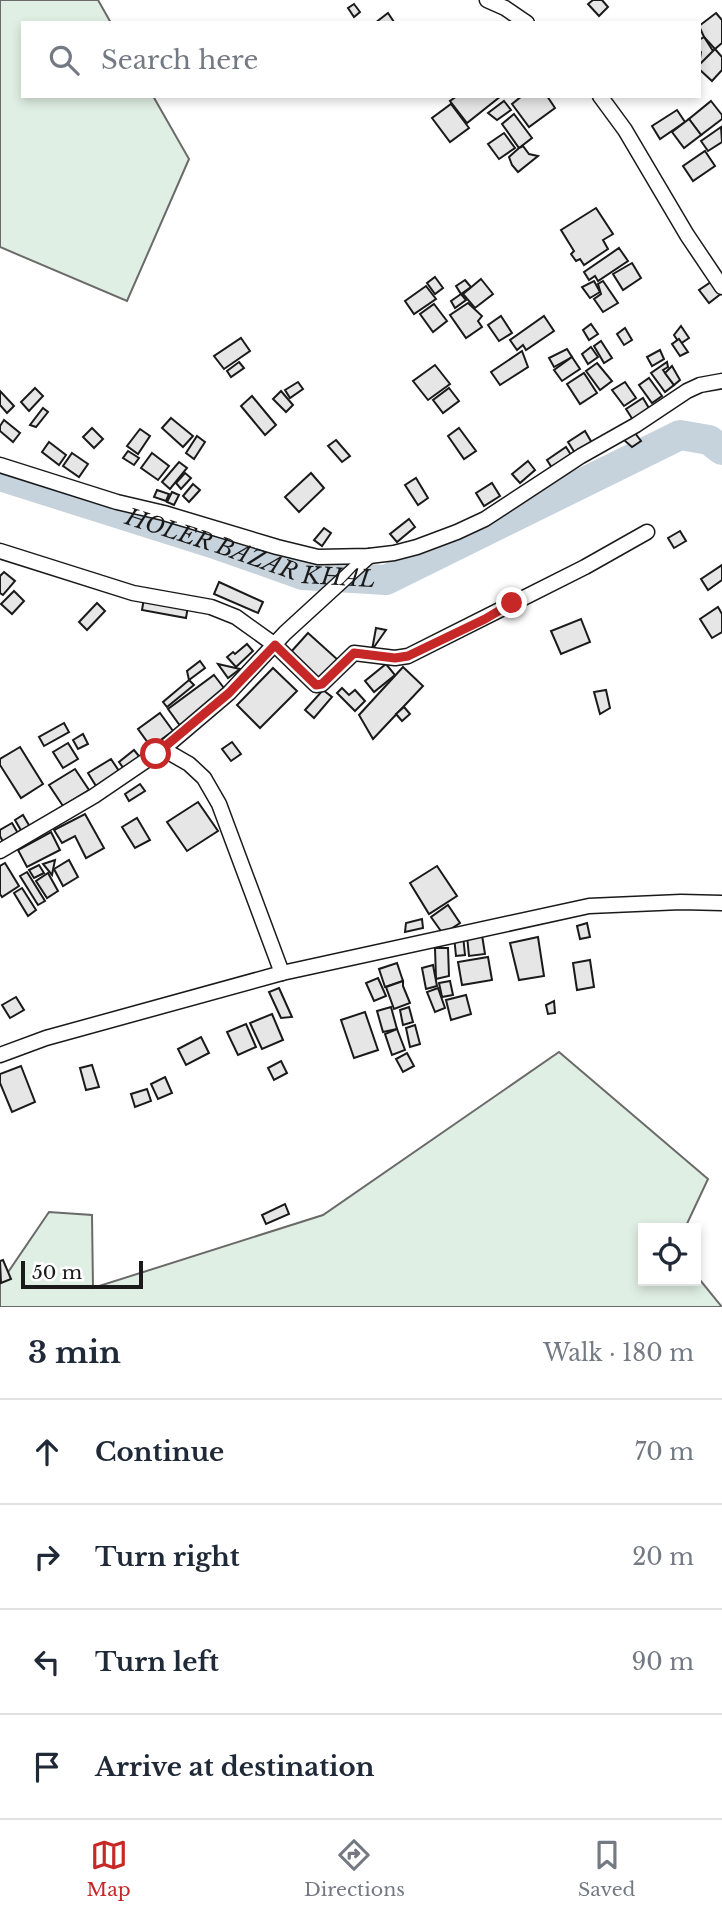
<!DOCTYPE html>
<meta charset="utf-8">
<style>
body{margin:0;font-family:"Libre Baskerville",serif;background:#f6f6f7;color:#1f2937}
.controls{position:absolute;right:21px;bottom:21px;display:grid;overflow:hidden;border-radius:0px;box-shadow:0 4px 10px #0003}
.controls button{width:63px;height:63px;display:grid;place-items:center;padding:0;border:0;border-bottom:2px solid #e0e1e3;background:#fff;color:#1f2937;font:35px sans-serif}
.scale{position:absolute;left:21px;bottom:18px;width:122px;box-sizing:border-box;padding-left:7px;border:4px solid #1a1a1a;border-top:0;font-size:19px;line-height:24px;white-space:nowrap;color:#1a1a1a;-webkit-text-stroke:5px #fff;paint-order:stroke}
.stop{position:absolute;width:21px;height:21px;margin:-16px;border:5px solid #c62828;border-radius:50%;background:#fff}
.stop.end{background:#c62828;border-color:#fff;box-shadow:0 2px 7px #0008}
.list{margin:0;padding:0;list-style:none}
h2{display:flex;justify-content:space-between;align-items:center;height:91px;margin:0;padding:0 28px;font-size:30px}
h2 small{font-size:23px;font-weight:400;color:#747a83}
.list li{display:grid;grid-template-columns:46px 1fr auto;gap:21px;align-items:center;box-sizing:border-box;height:105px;padding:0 28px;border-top:2px solid #e0e1e3}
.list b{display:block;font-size:26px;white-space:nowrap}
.list em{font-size:23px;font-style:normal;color:#747a83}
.icon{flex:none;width:38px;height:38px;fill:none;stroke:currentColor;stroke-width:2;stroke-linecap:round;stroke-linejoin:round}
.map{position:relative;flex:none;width:722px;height:1307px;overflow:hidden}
.search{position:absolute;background:#fff;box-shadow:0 4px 10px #0003;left:21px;right:21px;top:21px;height:77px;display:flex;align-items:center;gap:18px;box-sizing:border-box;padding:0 24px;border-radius:0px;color:#747a83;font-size:26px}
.sheet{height:511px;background:#fff}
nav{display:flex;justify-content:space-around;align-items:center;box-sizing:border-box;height:98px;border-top:2px solid #e0e1e3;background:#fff;font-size:19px;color:#747a83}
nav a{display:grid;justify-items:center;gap:4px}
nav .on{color:#c62828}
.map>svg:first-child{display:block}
.green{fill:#e0efe3;stroke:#6a6a6a;stroke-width:2}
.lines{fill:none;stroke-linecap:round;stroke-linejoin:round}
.river{stroke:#c6d2dc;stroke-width:30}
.building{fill:#e6e6e6;stroke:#1a1a1a;stroke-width:2}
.minor-casing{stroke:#1a1a1a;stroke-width:17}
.minor{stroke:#fff;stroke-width:14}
.route{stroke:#c62828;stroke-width:9}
.labels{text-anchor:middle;stroke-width:5;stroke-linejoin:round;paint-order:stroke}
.water-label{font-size:23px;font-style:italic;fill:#1a1a1a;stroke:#fff}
</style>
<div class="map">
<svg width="722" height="1307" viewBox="0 0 722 1307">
<rect width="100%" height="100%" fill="#fff"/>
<g class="green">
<path d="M 0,0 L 98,0 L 111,23 L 23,23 L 23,96 L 153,96 L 189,159 L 127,301 L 0,247 Z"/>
<path d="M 559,1052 L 708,1179 L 685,1228 L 643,1228 L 643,1281 L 696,1281 L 696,1275 L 722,1307 L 0,1307 L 0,1284 L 49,1212 L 92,1215 L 93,1288 L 323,1215 Z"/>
</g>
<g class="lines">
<path class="river" id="s1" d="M 0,476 L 218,545 L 303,575 L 386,580 L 680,435 L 709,440 L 722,450"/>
</g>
<g class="building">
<path d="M 593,0 L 602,0 L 608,7 L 599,16 L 588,4 Z"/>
<path d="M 354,4 L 360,12 L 354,17 L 348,8 Z"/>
<path d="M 388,13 L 394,22 L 375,23 Z"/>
<path d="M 716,13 L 722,20 L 722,43 L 715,49 L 704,37 L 699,26 Z"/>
<path d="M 704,37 L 722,65 L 722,70 L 713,76 L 699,65 L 701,52 L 699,51 L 699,40 Z"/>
<path d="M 715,49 L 722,57 L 722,70 L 712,81 L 699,69 L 699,65 Z"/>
<path d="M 457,96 L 501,96 L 467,123 L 450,101 Z"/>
<path d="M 522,96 L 547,96 L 555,108 L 529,127 L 512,104 Z"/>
<path d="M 504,101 L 511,110 L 497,120 L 488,113 Z"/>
<path d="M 711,101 L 722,115 L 722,119 L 701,135 L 689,119 Z"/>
<path d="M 451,104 L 469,128 L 450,142 L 432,118 Z"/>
<path d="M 677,110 L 685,122 L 660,139 L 652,126 Z"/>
<path d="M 514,114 L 532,138 L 519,148 L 502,124 Z"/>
<path d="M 689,119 L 701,135 L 684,148 L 672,132 Z"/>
<path d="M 721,127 L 722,142 L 708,151 L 701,141 Z"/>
<path d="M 504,133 L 515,148 L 499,159 L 488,144 Z"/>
<path d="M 523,146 L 529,154 L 538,156 L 518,172 L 512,165 L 509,157 L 519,148 Z"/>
<path d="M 705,151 L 715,166 L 693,181 L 683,166 Z"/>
<path d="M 596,208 L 613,234 L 603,240 L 608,249 L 584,265 L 580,259 L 576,261 L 571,254 L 574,251 L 561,230 Z"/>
<path d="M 619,248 L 628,261 L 598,281 L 595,276 L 589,280 L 584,272 Z"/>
<path d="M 632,263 L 641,278 L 623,290 L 613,274 Z"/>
<path d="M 435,277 L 443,288 L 435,294 L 427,283 Z"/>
<path d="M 481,279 L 493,294 L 475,308 L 463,294 Z"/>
<path d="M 465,280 L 471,287 L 461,294 L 456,286 Z"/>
<path d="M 714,280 L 722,293 L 709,303 L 699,290 Z"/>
<path d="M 594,281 L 600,292 L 590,298 L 582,287 Z"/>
<path d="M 603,281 L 618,303 L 603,312 L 594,299 L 601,294 L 598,284 Z"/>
<path d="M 426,286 L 436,299 L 414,314 L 405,301 Z"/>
<path d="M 461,294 L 466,300 L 455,308 L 451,301 Z"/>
<path d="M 468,303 L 482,316 L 478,321 L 482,327 L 466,338 L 450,315 Z"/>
<path d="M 434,304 L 447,321 L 433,332 L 420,314 Z"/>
<path d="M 501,316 L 512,333 L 499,341 L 488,325 Z"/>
<path d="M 544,316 L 554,331 L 526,350 L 523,345 L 517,350 L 510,340 Z"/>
<path d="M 591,324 L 598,334 L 589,340 L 583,330 Z"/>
<path d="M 681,326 L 689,338 L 680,344 L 674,335 Z"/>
<path d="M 625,328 L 632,340 L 624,345 L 617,334 Z"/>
<path d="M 241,338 L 250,351 L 224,369 L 214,356 Z"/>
<path d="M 679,339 L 688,352 L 680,356 L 672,344 Z"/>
<path d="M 601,341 L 612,358 L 604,363 L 594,346 Z"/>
<path d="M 591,347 L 598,357 L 588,364 L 582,354 Z"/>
<path d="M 567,349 L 572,357 L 554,367 L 549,358 Z"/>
<path d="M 660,350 L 664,359 L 652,366 L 647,357 Z"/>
<path d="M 522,351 L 528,367 L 500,385 L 491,372 Z"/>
<path d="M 572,357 L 580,369 L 562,381 L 554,370 Z"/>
<path d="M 239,362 L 244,368 L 231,377 L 227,371 Z"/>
<path d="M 667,362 L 668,367 L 663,370 L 674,385 L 665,392 L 651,373 Z"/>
<path d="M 597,363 L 612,381 L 600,390 L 586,371 Z"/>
<path d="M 435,365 L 450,384 L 428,400 L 413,381 Z"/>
<path d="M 672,366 L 680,380 L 674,385 L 665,373 Z"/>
<path d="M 584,373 L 597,393 L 580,404 L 567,384 Z"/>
<path d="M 649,378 L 662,396 L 652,403 L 639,385 Z"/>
<path d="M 298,382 L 303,389 L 290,398 L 285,390 Z"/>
<path d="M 625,382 L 636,398 L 624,406 L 612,390 Z"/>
<path d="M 35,388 L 43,396 L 29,411 L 21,402 Z"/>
<path d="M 449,388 L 459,401 L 443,413 L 433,400 Z"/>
<path d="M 0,391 L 14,406 L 7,413 L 0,405 Z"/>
<path d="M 281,391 L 293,405 L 286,412 L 273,399 Z"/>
<path d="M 252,396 L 276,425 L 265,435 L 241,406 Z"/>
<path d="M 643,398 L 650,410 L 633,420 L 626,409 Z"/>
<path d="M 43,408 L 48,412 L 36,427 L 30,425 Z"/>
<path d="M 171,418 L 193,436 L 183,447 L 162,428 Z"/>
<path d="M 4,420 L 20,433 L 13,442 L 0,431 L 0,426 Z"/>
<path d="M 92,428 L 103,439 L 94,448 L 83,437 Z"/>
<path d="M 459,428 L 476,451 L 464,459 L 448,436 Z"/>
<path d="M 140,429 L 150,436 L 138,454 L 127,446 Z"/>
<path d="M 585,431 L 592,443 L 575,453 L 568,442 Z"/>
<path d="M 635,433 L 641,441 L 632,447 L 624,440 Z"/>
<path d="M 197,436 L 205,442 L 194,459 L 186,453 Z"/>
<path d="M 336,440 L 350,456 L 342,462 L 328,446 Z"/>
<path d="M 49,442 L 66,455 L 59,465 L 42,452 Z"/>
<path d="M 566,447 L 573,458 L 554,471 L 547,460 Z"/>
<path d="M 128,451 L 139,458 L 134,465 L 123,458 Z"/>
<path d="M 72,453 L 88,464 L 79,477 L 63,466 Z"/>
<path d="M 152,453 L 169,466 L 158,480 L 141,468 Z"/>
<path d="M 528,461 L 535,470 L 520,483 L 512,474 Z"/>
<path d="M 179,462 L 187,468 L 170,489 L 162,482 Z"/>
<path d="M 185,473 L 191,478 L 181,489 L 176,483 Z"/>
<path d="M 311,473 L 324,488 L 299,512 L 285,497 Z"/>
<path d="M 416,478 L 428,498 L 418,505 L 405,485 Z"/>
<path d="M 492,483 L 500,496 L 484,506 L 476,493 Z"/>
<path d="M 193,484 L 200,490 L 189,502 L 183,496 Z"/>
<path d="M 157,490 L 169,494 L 166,501 L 154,497 Z"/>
<path d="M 172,492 L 179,495 L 174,505 L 167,502 Z"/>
<path d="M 409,519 L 415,527 L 397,542 L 390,534 Z"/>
<path d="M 324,528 L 331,533 L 322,546 L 314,540 Z"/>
<path d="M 680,531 L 686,541 L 674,548 L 668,538 Z"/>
<path d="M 722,565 L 722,580 L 708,590 L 701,579 Z"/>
<path d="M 4,572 L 15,581 L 3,595 L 0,593 L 0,576 Z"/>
<path d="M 219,582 L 263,602 L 258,613 L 214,594 Z"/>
<path d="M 14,591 L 24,601 L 12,614 L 1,604 Z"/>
<path d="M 144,598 L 188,606 L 186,618 L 142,610 Z"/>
<path d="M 97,603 L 105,611 L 87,630 L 79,622 Z"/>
<path d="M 718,607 L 722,614 L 722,632 L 712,638 L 700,619 Z"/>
<path d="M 581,619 L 590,642 L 561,654 L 551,631 Z"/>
<path d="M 376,628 L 386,630 L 372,650 Z"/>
<path d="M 308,633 L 338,660 L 321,680 L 290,653 Z"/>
<path d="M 247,644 L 253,651 L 236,667 L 227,657 L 233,652 L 235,654 Z"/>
<path d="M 200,661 L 205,668 L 189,680 L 187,671 Z"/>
<path d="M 218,664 L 240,669 L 228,678 Z"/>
<path d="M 386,664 L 395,675 L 374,692 L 365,681 Z"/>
<path d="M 403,667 L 423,686 L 373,739 L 359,715 Z"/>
<path d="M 273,668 L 297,691 L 260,728 L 237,705 Z"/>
<path d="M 214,675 L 227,692 L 181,727 L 168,709 Z"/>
<path d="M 189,680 L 194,685 L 167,707 L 163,702 Z"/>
<path d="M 342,688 L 349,695 L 355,690 L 365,701 L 355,711 L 337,693 Z"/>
<path d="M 323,690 L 332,697 L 314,718 L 305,710 Z"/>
<path d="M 606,690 L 610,708 L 600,714 L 594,692 Z"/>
<path d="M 404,707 L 410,714 L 402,721 L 396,714 Z"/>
<path d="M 160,713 L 173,731 L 151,747 L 138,729 Z"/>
<path d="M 64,723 L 69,732 L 44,746 L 39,737 Z"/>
<path d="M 83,734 L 88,744 L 78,749 L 73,740 Z"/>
<path d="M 232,742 L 241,754 L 231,761 L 222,749 Z"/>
<path d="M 68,743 L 78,759 L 63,768 L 53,752 Z"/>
<path d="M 20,747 L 43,784 L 21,798 L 0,765 L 0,759 Z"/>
<path d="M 134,750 L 143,761 L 127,773 L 119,762 Z"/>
<path d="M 111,759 L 119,771 L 96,786 L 88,773 Z"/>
<path d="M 75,769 L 89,790 L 63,806 L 49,785 Z"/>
<path d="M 140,784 L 145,791 L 129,801 L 125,794 Z"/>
<path d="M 198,802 L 218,831 L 187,851 L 167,822 Z"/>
<path d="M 85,814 L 104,848 L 86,858 L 75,836 L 62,843 L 54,830 Z"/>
<path d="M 23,815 L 30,827 L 22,832 L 15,820 Z"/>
<path d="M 137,818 L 150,840 L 135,848 L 122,827 Z"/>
<path d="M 12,823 L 19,835 L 4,844 L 0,836 L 0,830 Z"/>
<path d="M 51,832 L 60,850 L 27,867 L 18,850 Z"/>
<path d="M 55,860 L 52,875 L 43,864 Z"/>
<path d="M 69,860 L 78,877 L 63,886 L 54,869 Z"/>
<path d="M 5,863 L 19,886 L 2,897 L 0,894 L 0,866 Z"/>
<path d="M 39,865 L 44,873 L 34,878 L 29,870 Z"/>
<path d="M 437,866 L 457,896 L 429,914 L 410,883 Z"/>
<path d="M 27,872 L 45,901 L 38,905 L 20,876 Z"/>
<path d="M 48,873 L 58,891 L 47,898 L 36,881 Z"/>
<path d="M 22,888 L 36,910 L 28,916 L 14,893 Z"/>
<path d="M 448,905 L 460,923 L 443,934 L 431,917 Z"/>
<path d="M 422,919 L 423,928 L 405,932 L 406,923 Z"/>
<path d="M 587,923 L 590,937 L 580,939 L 577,926 Z"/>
<path d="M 463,935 L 465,955 L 456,956 L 454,936 Z"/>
<path d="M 482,935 L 485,954 L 469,956 L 467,936 Z"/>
<path d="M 538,937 L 544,976 L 519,980 L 510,943 Z"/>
<path d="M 435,948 L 448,948 L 449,976 L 436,979 Z"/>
<path d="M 488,957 L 492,980 L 462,985 L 458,962 Z"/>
<path d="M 590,960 L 594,987 L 577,990 L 573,963 Z"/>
<path d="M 397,963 L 403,981 L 385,987 L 379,969 Z"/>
<path d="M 433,965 L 437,986 L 426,989 L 422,968 Z"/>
<path d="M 378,978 L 386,996 L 374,1001 L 366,983 Z"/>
<path d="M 403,981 L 403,986 L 410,1003 L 394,1009 L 386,987 Z"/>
<path d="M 450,981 L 453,995 L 442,997 L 439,983 Z"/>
<path d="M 279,988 L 292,1017 L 281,1018 L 269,992 Z"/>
<path d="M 438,988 L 445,1008 L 435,1012 L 427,992 Z"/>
<path d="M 466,995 L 471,1014 L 451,1020 L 446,1000 Z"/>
<path d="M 16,997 L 24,1010 L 10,1018 L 2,1005 Z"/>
<path d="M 554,1001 L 555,1013 L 548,1014 L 546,1005 Z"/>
<path d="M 391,1007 L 397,1029 L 383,1032 L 377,1011 Z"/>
<path d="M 409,1007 L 413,1022 L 403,1025 L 400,1010 Z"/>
<path d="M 365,1012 L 378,1050 L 354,1058 L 341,1020 Z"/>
<path d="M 272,1014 L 283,1040 L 262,1049 L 250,1023 Z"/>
<path d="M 246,1024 L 256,1047 L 238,1055 L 227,1032 Z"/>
<path d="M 415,1025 L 420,1044 L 410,1047 L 406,1028 Z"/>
<path d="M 397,1029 L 405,1050 L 392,1055 L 385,1034 Z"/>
<path d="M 201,1037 L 209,1053 L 186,1065 L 178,1049 Z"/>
<path d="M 407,1053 L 414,1066 L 403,1072 L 396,1059 Z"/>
<path d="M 281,1061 L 287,1073 L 274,1080 L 268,1068 Z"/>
<path d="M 92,1065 L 99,1087 L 86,1090 L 80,1068 Z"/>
<path d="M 21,1066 L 35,1102 L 12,1112 L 0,1083 L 0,1074 Z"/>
<path d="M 165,1077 L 172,1093 L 158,1099 L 151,1084 Z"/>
<path d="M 147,1089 L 151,1101 L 135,1107 L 131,1094 Z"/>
<path d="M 285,1204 L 289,1214 L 266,1224 L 262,1215 Z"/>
<path d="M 3,1260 L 11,1279 L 1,1283 L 0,1261 Z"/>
</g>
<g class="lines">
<defs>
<g id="minor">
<path d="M 487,0 L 505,8 L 527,23"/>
<path d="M 600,96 L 625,130 L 687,235 L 722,287"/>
<path d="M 0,465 L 117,502 L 164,513 L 277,547 L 318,557 L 369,556 L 394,553 L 417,547 L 457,532 L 485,519 L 581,456 L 636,425 L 687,391 L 700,385 L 722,381"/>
<path d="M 0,551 L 133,593 L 211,607 L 236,617 L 275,645 L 316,685 L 322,684 L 354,653 L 395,658 L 408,656 L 585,567 L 647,532"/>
<path d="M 163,749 L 189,764 L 204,778 L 219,804 L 282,973"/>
<path d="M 0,851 L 94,796 L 163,749 L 229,693 L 285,633 L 369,556"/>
<path d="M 0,1055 L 46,1038 L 282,973 L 589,906 L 681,902 L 722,903"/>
</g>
</defs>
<use href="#minor" class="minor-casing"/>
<use href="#minor" class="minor"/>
</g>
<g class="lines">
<path class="route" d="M 156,754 L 229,693 L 275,645 L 316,685 L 322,684 L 354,653 L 395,658 L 408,656 L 485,619 L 512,603"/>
</g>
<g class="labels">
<g class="water-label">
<text dy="8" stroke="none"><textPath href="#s1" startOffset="262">HOLER BAZAR KHAL</textPath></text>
</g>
</g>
</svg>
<div class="controls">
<button><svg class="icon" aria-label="locate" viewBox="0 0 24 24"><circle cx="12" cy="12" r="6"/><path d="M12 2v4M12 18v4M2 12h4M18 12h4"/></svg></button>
</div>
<div class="scale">50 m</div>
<div class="stop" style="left:156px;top:754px"></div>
<div class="stop end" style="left:512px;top:603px"></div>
<div class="search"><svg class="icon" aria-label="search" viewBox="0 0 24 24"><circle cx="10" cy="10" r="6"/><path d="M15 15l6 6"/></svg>Search here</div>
</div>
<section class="sheet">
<h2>3 min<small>Walk · 180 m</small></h2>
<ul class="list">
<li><svg class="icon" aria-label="ahead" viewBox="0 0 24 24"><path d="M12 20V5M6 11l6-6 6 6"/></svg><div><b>Continue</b></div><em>70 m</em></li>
<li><svg class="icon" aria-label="right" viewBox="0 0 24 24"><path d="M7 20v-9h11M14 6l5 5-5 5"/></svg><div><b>Turn right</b></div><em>20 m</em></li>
<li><svg class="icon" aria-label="left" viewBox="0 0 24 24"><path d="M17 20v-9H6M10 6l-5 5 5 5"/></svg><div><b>Turn left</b></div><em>90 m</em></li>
<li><svg class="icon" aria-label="arrive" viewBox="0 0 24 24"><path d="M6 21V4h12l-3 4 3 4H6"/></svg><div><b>Arrive at destination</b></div></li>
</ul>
</section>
<nav>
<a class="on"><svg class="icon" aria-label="map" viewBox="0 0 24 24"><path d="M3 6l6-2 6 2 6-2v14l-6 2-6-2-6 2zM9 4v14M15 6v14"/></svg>Map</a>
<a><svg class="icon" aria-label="directions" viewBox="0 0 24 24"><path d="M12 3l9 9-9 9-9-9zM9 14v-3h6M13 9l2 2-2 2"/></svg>Directions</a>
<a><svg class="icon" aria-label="saved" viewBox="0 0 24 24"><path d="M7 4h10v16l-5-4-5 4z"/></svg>Saved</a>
</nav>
